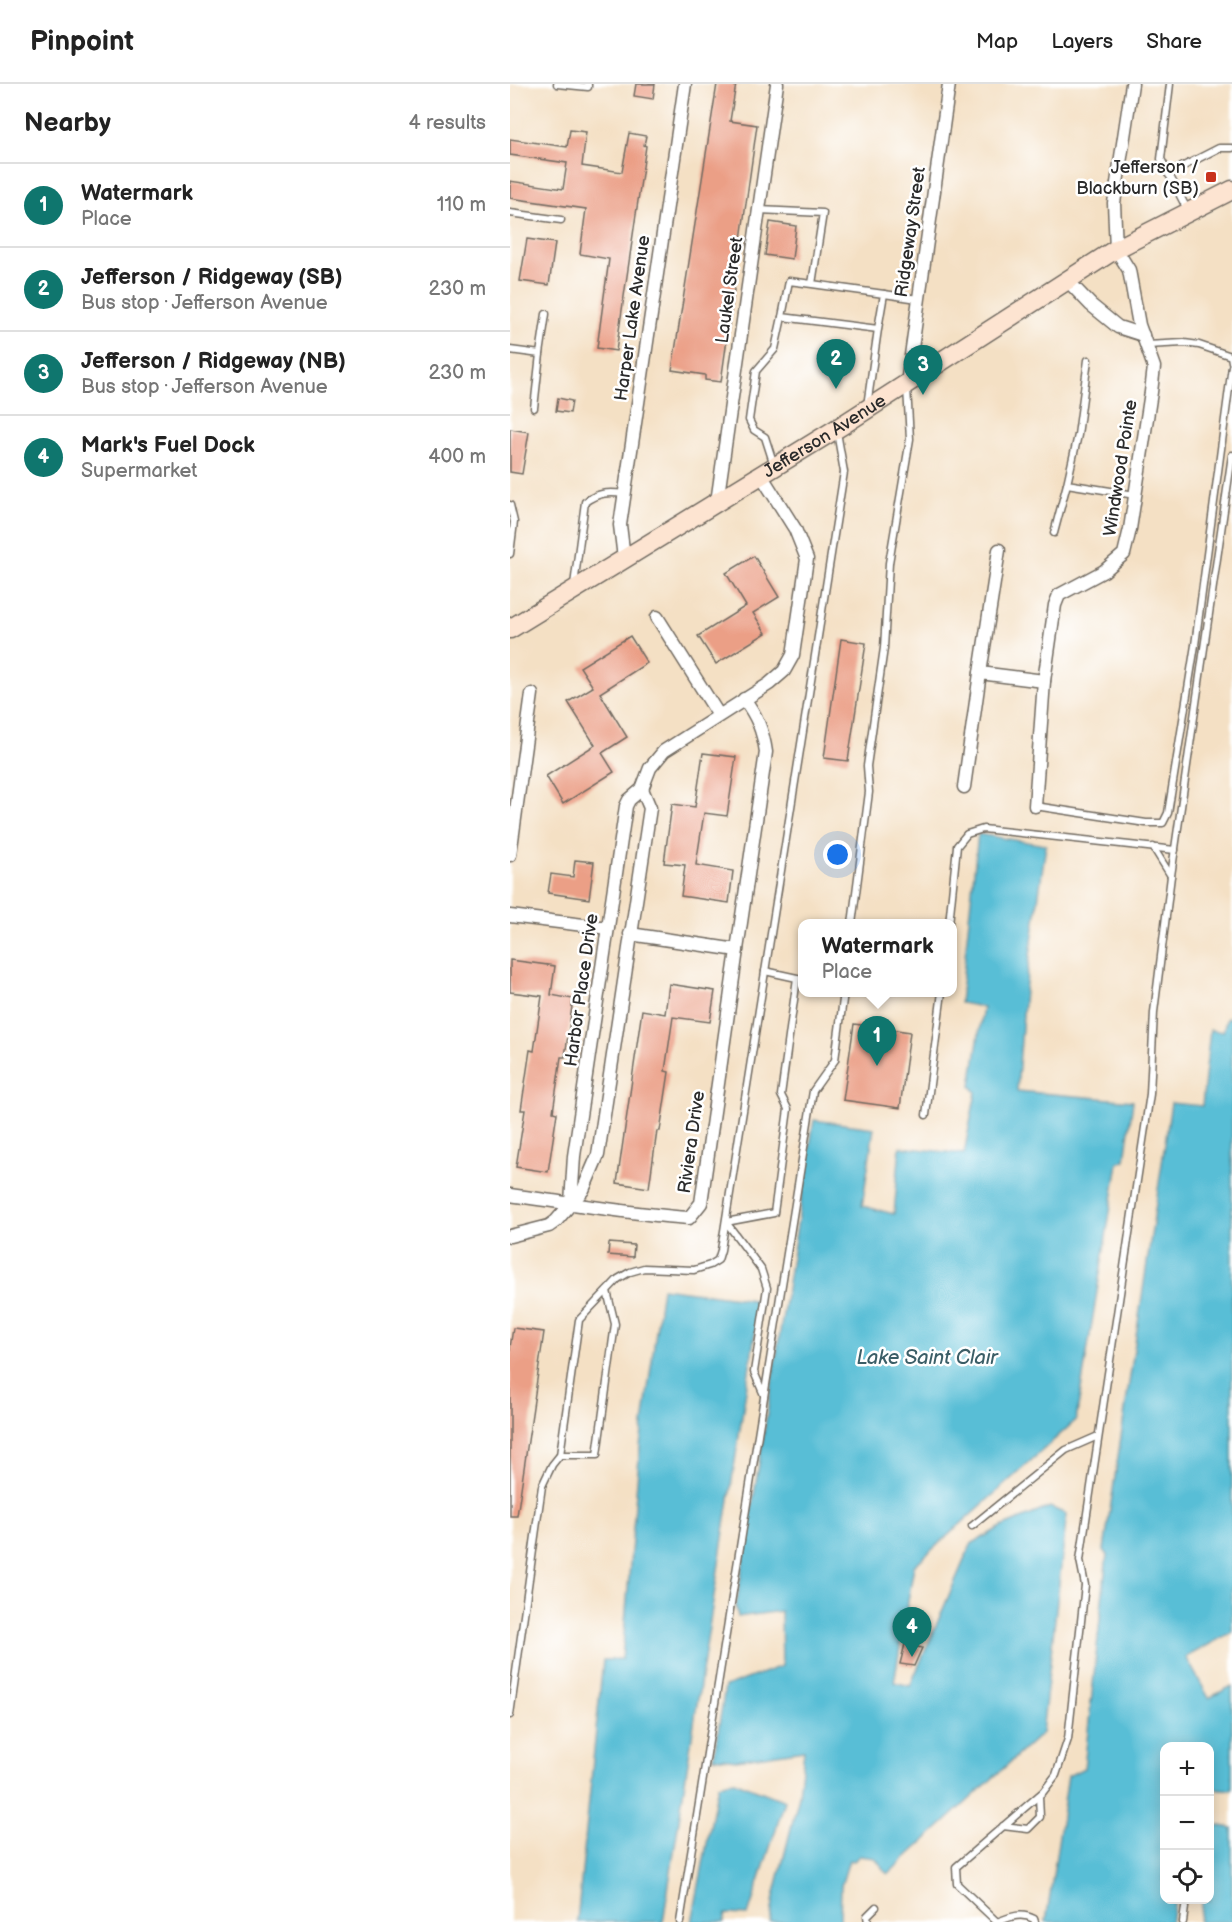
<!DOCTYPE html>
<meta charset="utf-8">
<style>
body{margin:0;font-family:"Balsamiq Sans",sans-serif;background:#f2f2f2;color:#222}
.controls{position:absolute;right:18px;bottom:18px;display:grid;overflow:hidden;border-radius:12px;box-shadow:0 3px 15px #0003}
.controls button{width:54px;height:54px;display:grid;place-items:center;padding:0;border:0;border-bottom:2px solid #e0e0e0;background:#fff;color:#222;font:30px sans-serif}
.you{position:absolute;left:328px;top:771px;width:21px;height:21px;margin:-15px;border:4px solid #fff;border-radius:50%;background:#1a73e8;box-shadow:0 0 0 9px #1a73e833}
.badge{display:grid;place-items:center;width:39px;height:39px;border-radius:50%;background:#0f766e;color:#fff;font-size:20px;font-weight:700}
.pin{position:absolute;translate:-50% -50px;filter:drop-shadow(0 2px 3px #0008)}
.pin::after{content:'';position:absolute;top:32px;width:21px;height:18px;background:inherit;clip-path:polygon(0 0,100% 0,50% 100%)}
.popup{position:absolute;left:288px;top:835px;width:159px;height:78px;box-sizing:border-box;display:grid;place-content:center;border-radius:12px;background:#fff;filter:drop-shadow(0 2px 4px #0005);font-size:20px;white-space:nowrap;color:#767676}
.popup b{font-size:22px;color:#222}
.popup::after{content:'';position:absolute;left:50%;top:100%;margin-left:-12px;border:12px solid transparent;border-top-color:#fff}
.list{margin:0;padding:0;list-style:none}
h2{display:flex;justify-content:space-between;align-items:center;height:78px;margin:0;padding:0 24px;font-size:26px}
h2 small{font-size:20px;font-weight:400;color:#767676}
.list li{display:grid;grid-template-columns:39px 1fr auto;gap:18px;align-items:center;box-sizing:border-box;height:84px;padding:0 24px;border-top:2px solid #e0e0e0}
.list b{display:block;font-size:22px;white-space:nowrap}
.list p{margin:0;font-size:20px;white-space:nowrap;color:#767676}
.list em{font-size:20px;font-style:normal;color:#767676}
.icon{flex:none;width:33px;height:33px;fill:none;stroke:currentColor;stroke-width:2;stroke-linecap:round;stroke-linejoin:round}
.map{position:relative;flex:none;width:722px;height:1838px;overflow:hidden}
header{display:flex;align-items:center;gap:36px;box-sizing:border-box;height:84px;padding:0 30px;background:#fff;border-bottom:2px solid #e0e0e0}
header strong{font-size:28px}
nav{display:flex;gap:33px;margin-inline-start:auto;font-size:21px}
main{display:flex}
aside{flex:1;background:#fff}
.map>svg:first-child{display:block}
.water{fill:#58bed6;stroke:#427480;stroke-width:1.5}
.building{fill:#eb9f86}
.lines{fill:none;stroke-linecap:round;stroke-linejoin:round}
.service-casing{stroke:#716a61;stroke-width:9}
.minor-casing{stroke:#716a61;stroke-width:15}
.secondary-casing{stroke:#716a61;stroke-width:21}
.service{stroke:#fff;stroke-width:6}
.minor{stroke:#fff;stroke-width:12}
.secondary{stroke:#fde4d1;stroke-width:18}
.poi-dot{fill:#c8321e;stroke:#fff;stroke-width:2}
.labels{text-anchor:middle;stroke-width:5;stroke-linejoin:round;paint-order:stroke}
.poi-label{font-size:18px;fill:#2b2b2b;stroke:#fff;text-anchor:end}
.street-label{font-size:18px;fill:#2b2b2b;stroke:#fff}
.water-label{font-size:20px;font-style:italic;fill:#3b5e67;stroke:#fff}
</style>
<header>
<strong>Pinpoint</strong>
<nav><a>Map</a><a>Layers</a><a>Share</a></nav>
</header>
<main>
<aside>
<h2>Nearby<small>4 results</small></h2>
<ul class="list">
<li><span class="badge">1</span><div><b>Watermark</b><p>Place</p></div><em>110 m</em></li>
<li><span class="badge">2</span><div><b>Jefferson / Ridgeway (SB)</b><p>Bus stop · Jefferson Avenue</p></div><em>230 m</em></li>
<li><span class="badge">3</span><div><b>Jefferson / Ridgeway (NB)</b><p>Bus stop · Jefferson Avenue</p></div><em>230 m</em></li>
<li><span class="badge">4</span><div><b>Mark's Fuel Dock</b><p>Supermarket</p></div><em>400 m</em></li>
</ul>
</aside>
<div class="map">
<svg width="722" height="1838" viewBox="0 0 722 1838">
<rect width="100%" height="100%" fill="#fff"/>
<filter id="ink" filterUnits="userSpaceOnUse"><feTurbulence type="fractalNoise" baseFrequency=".0167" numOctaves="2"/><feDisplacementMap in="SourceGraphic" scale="12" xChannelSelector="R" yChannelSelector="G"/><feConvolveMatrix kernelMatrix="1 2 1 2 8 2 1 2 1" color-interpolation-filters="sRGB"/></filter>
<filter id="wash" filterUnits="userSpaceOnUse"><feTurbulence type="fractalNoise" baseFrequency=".008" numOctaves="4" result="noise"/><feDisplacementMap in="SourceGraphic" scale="24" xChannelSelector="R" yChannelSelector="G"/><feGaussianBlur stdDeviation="1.35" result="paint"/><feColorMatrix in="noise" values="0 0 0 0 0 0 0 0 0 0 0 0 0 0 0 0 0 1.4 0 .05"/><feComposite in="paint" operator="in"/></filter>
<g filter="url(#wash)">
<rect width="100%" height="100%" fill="#f4e0c4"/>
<g class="water">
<path d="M 468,750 L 536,761 L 515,906 L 507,1007 L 623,1017 L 615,1076 L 608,1079 L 566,1336 L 404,1482 L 384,1598 L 400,1602 L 461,1460 L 491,1443 L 540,1423 L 556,1430 L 556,1438 L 532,1649 L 378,1790 L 365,1774 L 349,1772 L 344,1777 L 339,1776 L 331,1802 L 330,1838 L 260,1838 L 264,1813 L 289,1712 L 294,1666 L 226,1676 L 204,1673 L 215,1603 L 272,1582 L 271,1527 L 228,1533 L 226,1523 L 304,1036 L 364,1044 L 352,1122 L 384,1130 L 390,1063 L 454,1070 L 466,1008 L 461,1002 L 473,923 L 450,919 Z"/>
<path d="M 717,934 L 722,935 L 722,1548 L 676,1573 L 699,1614 L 722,1602 L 722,1706 L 700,1704 L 700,1662 L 654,1662 L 654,1816 L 665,1816 L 661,1838 L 536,1838 L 558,1692 L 574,1684 L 597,1470 L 594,1466 L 661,1019 L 692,1022 L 700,946 L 713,948 Z"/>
<path d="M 152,1204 L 250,1217 L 153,1838 L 67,1838 L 93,1576 L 112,1575 L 130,1362 Z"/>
<path d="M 224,1697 L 275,1717 L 238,1831 L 216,1830 L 214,1838 L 182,1838 L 208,1701 L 216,1698 Z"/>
<path d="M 704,1741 L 722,1744 L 722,1838 L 689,1838 L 692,1816 L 700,1816 L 700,1768 Z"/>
</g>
<g id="blocks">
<g class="building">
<path d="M 126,0 L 145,0 L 143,15 L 124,12 Z"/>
<path d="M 207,0 L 226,0 L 220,37 L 247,41 L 211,298 L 195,296 L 195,291 L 162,286 Z"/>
<path d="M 60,46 L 76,48 L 72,82 L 112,88 L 119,49 L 136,52 L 134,61 L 136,62 L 106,267 L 87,264 L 99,175 L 70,170 L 76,125 L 0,114 L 0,97 L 53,105 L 57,79 L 0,71 L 0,55 L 57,63 Z"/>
<path d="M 260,138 L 286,142 L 282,175 L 255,171 Z"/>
<path d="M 17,155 L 45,159 L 39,201 L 10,197 Z"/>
<path d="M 48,314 L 62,317 L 60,329 L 46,327 Z"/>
<path d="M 0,345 L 19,348 L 12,390 L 0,388 Z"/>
<path d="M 244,472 L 269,513 L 243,529 L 256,549 L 206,580 L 188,552 L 236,522 L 216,489 Z"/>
<path d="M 120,552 L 137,579 L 90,609 L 117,653 L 92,669 L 104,688 L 53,720 L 36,692 L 85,661 L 58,618 L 83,603 L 70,583 Z"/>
<path d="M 331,555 L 356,559 L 338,677 L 314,674 Z"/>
<path d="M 193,669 L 226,673 L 217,732 L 194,729 L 186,781 L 223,787 L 219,819 L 171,812 L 175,781 L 154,779 L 162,720 L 185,723 Z"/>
<path d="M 65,776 L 84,778 L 79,815 L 38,809 L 41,790 L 63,793 Z"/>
<path d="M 0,876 L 45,882 L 41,911 L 63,915 L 55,973 L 51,973 L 43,1028 L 47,1029 L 38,1088 L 6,1083 L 15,1026 L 11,1026 L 20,966 L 24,967 L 32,912 L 0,908 Z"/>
<path d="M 159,900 L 205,907 L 200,938 L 163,933 L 155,987 L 159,988 L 150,1047 L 147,1047 L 139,1104 L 107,1099 L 132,926 L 155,930 Z"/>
<path d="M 344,940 L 400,948 L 390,1024 L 333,1016 Z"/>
<path d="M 99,1159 L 124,1161 L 123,1173 L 98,1171 Z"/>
<path d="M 3,1244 L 34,1248 L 7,1432 L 0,1432 L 0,1264 Z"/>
<path d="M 395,1560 L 412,1564 L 404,1582 L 390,1580 Z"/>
</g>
</g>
</g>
<g filter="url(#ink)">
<use href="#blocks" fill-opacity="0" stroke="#716a61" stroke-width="1.5"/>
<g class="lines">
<defs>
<g id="service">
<path d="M 47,0 L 78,3 L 78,0"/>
<path d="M 660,0 L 651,75 L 678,127"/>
<path d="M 658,90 L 709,64 L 722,64"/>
<path d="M 249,126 L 313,129 L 302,200 L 279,197 L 272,233 L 368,245 L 374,210 L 302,200"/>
<path d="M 0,129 L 51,136"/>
<path d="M 374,210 L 408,215"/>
<path d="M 637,261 L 674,259 L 689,261 L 721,272 L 722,278"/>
<path d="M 0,266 L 30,270 L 36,230"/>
<path d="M 578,276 L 568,351 L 557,400 L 625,411"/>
<path d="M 357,322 L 368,245"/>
<path d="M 24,324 L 30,270"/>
<path d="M 264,381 L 255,353 L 244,346 L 239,336 L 246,287 L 265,265 L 272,233"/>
<path d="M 0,421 L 4,438 L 0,470"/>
<path d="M 544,449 L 557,400"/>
<path d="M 64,501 L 75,418 C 89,408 99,408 114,410"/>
<path d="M 525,722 L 636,739 L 653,739 L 658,729 L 685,561 L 722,282"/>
<path d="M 643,763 L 661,792"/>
<path d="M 342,840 L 359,708 L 357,682 L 374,564 L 379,479 L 400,355 L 397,304"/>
<path d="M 439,840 L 447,762 L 457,750 L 473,745 L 665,766"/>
<path d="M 416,1031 L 432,908"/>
<path d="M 254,1311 L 244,1288 L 257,1204 L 251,1185 L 216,1138 L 264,1129 L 278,1025 L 271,1011 L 287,894 L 255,887"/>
<path d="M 50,1371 L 87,1371 L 105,1240 L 97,1207"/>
<path d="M 462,1442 L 556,1366 L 588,1352"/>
<path d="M 0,1631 L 32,1402 L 42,1381 L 50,1371 L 69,1236 L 108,1195 L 120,1188 L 134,1184 L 184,1186 L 200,1181 L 208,1176 L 211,1166 L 334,388 L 327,348"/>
<path d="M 493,1742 L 518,1745 L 530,1733 L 529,1712"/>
<path d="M 170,1838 L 303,1007 L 325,976 L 334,908"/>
<path d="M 358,1838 L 357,1832 L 366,1823"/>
<path d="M 487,1838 L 447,1800 L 446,1783 L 533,1708 L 546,1691 L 558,1655 L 575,1501 L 570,1476 L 640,1010 L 644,928 L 661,792 L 722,371"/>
<path d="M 487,1838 C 500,1833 511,1828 524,1835 L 525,1838"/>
<path d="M 673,1838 L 676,1816"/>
</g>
<g id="minor">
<path d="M 557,196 L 581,221 L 608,243 L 633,251"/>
<path d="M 397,300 L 439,0"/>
<path d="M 207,418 L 267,0"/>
<path d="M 114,474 L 110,441 L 175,0"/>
<path d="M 147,533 L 208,630"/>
<path d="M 470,589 L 489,466"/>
<path d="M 454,703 L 470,589 L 534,597"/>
<path d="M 525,722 L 534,597 L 545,521 L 549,511 L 594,487 L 614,470 L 620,445 L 641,308 L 644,283 L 629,241 L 619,186 L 606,165 L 604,119 L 622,0"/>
<path d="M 0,771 L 22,610"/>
<path d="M 0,832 L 98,844"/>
<path d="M 227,866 L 256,668 C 253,647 247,632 234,615"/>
<path d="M 0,1111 C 60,1119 118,1130 179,1134 L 191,1119 L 227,866 L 120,850"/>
<path d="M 61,1119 L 64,1072 L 116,722 L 119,716 L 132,705 L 140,684 L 154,667 L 259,600 L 274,587 L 283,571 L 297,475 L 285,445 L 251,391"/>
<path d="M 0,1152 L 39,1142 L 46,1137 L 73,1106 L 88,1071 L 140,724 L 132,705"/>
</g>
<g id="secondary">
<path id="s1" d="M 0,545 L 331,342 L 606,165 L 722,106"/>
</g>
</defs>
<use href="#service" class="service-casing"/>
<use href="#minor" class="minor-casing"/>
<use href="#secondary" class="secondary-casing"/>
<use href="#service" class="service"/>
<use href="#minor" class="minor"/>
<use href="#secondary" class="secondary"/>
</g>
</g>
<rect class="poi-dot" x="695" y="87" width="12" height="12" rx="3"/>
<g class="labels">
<g class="poi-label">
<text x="689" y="89">Jefferson /<tspan x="689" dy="21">Blackburn (SB)</tspan></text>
</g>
<g class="street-label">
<text transform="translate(400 148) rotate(-82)" y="6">Ridgeway Street</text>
<text transform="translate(219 206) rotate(-82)" y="6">Laukel Street</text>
<text transform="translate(122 234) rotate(-82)" y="6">Harper Lake Avenue</text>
<text dy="6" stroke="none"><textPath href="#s1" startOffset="369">Jefferson Avenue</textPath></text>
<text transform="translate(610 384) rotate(-81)" y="6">Windwood Pointe</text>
<text transform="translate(71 906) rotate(-82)" y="6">Harbor Place Drive</text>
<text transform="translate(181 1058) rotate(-82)" y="6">Riviera Drive</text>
</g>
<g class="water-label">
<text x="417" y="1280">Lake Saint Clair</text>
</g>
</g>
</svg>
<div class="controls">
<button>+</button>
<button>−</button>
<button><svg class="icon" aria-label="locate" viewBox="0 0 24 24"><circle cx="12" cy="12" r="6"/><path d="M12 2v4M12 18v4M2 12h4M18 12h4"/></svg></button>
</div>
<div class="you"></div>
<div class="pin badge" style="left:367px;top:982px">1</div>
<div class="popup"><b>Watermark</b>Place</div>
<div class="pin badge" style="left:326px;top:305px">2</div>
<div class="pin badge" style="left:413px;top:311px">3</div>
<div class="pin badge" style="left:402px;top:1573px">4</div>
</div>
</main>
